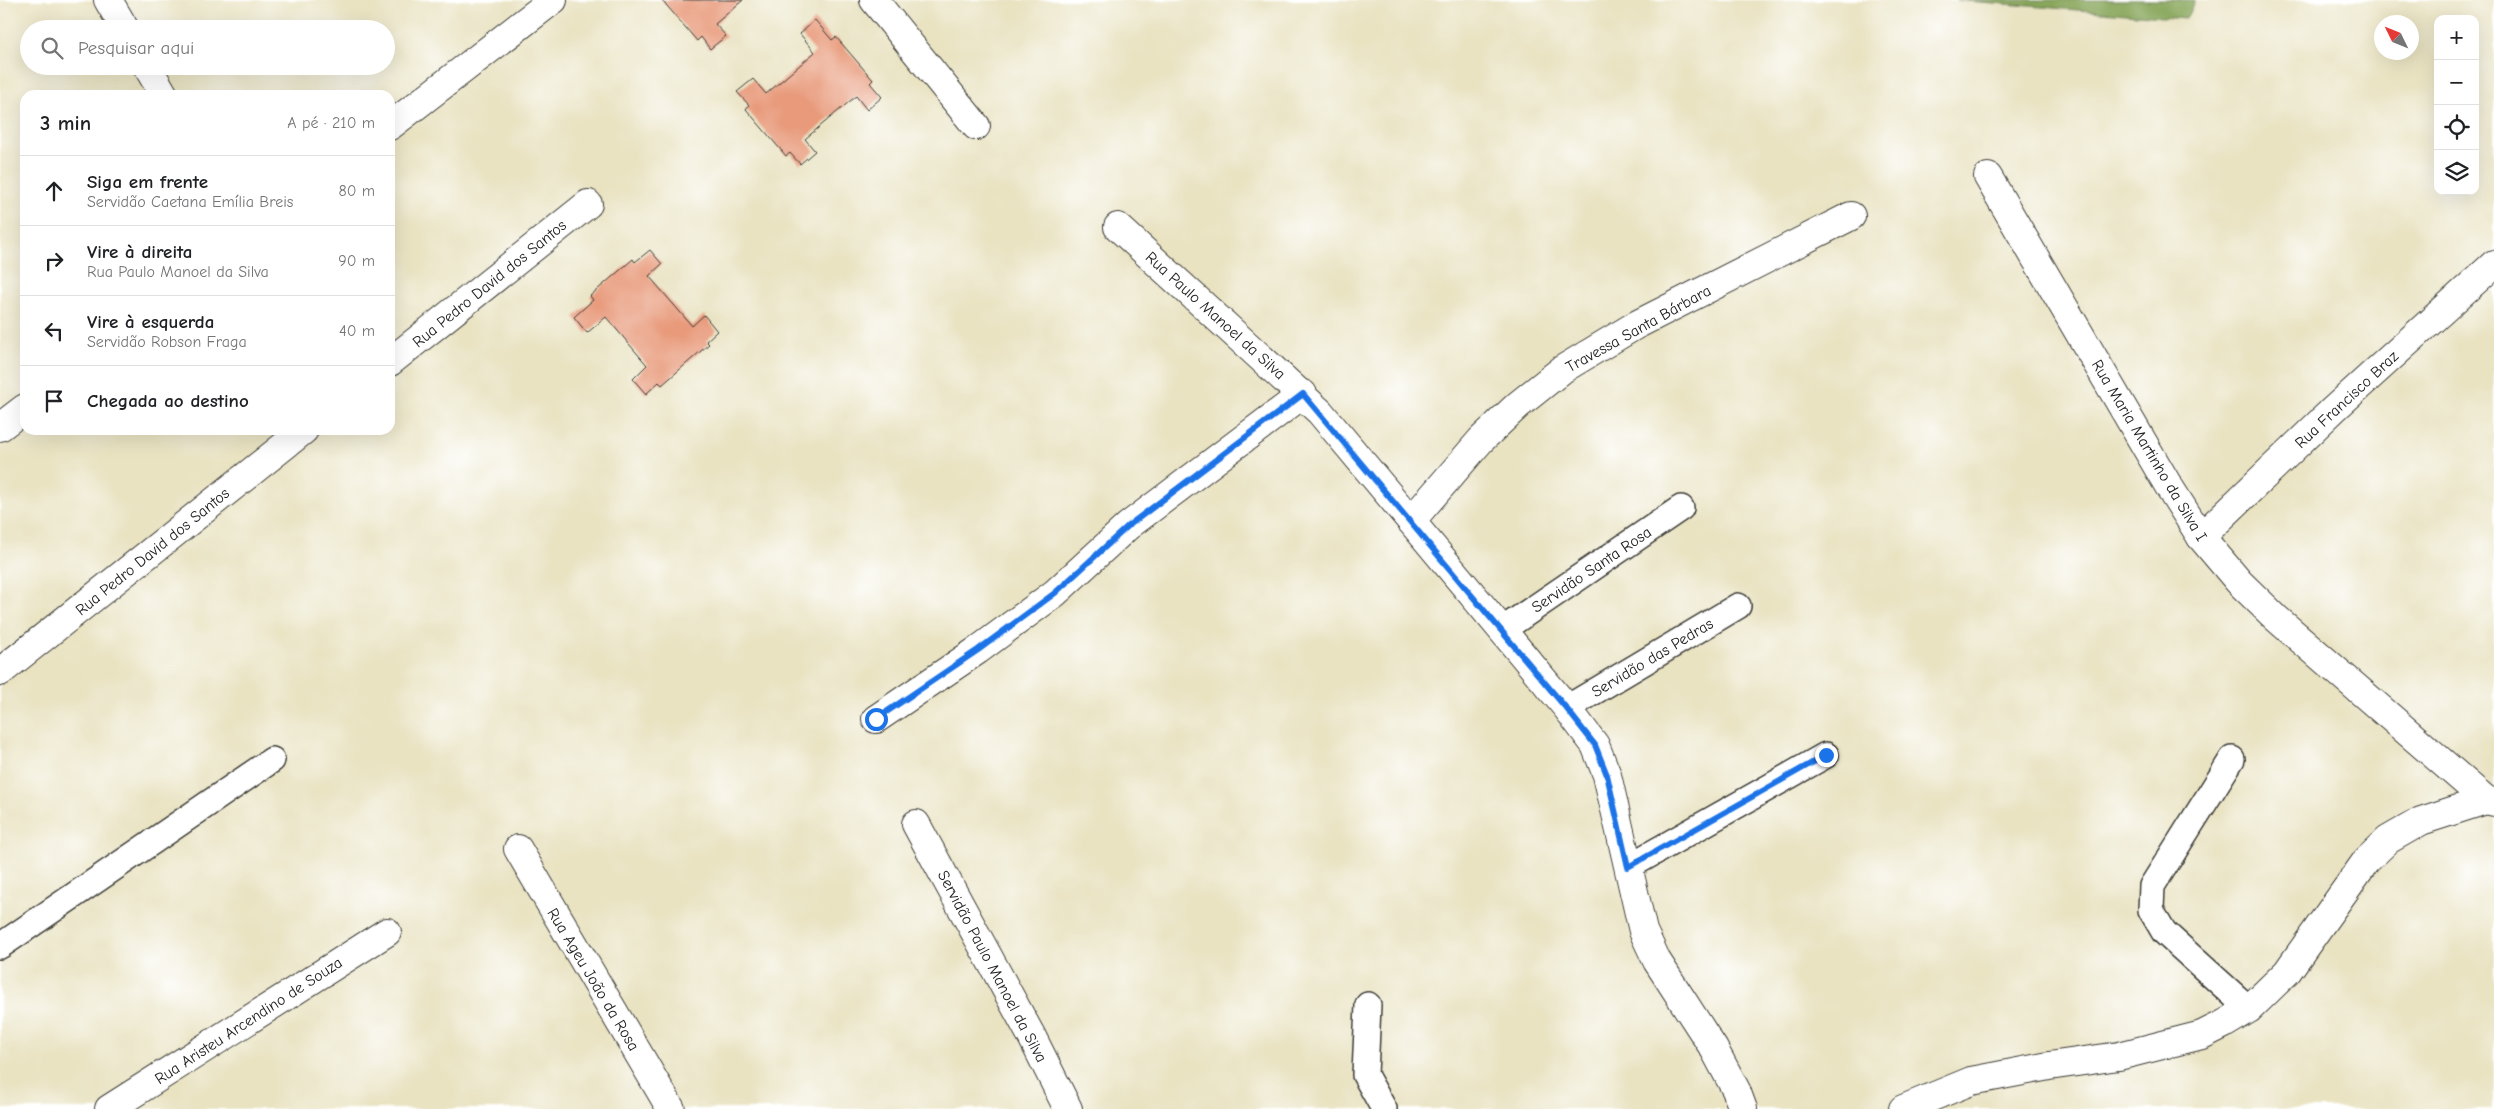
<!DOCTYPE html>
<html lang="pt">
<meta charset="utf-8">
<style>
body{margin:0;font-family:"Comic Neue",sans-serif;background:#f2f2f2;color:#202124}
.controls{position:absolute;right:15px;top:15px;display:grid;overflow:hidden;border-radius:10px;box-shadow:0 5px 20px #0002}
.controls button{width:45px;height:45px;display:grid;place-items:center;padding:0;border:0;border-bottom:1px solid #e0e0e0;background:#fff;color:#202124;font:25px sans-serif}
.compass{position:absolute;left:2374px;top:15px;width:45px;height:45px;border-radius:50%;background:#fff;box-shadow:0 5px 20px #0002;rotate:313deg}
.stop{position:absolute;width:15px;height:15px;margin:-11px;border:4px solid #1a73e8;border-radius:50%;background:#fff}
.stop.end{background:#1a73e8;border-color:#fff;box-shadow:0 1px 5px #0008}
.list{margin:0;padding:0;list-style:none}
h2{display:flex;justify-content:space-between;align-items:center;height:65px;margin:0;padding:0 20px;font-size:21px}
h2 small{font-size:16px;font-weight:400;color:#757577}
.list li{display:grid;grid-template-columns:32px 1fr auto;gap:15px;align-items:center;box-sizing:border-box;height:70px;padding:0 20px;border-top:1px solid #e0e0e0}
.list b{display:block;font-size:19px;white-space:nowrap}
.list p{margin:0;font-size:16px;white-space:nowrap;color:#757577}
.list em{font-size:16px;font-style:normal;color:#757577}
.icon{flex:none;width:28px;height:28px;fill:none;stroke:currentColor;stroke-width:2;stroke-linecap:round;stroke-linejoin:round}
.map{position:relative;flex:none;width:2494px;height:1109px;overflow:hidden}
.search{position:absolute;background:#fff;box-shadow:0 5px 20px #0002;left:20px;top:20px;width:375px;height:55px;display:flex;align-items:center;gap:12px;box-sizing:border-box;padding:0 18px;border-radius:28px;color:#757577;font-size:19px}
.panel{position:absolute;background:#fff;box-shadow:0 5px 20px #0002;left:20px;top:90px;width:375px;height:345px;border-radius:15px}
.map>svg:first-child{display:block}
.forest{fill:#87a65a;stroke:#52613b}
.building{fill:#e89a7a}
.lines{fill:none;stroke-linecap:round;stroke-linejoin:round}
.service-casing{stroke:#3b3a35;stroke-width:28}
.minor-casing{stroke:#3b3a35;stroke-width:30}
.service{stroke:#fff;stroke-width:25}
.minor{stroke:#fff;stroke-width:28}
.route{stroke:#1a73e8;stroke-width:6}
.labels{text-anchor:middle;stroke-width:4;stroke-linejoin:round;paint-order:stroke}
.street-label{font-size:16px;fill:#1c1c1c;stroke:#fff}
</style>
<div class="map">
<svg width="2494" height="1109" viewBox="0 0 2494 1109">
<rect width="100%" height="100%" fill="#fff"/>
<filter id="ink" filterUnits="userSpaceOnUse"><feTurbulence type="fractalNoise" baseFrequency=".02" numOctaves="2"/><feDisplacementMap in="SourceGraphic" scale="10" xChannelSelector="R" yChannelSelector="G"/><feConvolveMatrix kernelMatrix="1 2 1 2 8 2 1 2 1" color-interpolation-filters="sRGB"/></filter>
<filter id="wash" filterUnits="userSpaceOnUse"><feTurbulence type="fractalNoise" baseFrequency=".0096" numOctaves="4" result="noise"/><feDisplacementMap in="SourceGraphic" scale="20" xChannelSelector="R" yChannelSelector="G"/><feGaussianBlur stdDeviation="1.12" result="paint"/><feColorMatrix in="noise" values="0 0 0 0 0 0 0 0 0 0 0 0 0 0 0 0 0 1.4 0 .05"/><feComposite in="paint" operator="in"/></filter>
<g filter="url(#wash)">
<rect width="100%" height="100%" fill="#e9e3c2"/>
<path class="forest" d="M 1956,0 L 2195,0 L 2186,19 Z"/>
<g id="blocks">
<g class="building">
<path d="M 662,0 L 743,0 L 715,24 L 726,36 L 710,49 L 701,37 L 697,41 Z"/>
<path d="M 815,20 L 832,40 L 836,37 L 873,80 L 870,83 L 882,97 L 867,110 L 856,96 L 805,139 L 815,151 L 800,164 L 790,153 L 786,156 L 746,109 L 749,105 L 737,92 L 753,79 L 766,94 L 815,52 L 800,34 Z"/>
<path d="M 650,250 L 662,264 L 649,276 L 692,326 L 704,315 L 717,331 L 706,341 L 709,344 L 662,385 L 659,382 L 646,394 L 633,379 L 647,365 L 606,317 L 587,333 L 574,317 L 593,300 L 590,296 L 633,259 L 635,262 Z"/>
</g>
</g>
</g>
<g filter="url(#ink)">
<use href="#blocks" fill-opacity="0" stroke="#3b3a35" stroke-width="1"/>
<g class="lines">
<defs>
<g id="service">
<path d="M 1502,630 L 1681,508"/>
<path d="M 1567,708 L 1738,606"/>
<path d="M 2232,759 L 2152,886 L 2151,910 L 2164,932 L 2249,1009"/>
<path d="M 1628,867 L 1826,755"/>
<path d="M 0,946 L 272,760"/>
<path d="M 1368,1005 L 1365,1075 L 1384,1109"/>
</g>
<g id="minor">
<path d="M 108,0 L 125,29"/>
<path d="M 874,0 L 976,126"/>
<path d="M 147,66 L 164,95"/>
<path d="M 390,126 L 553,0"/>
<path d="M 1988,177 L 2168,485 L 2201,537 L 2239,582 L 2276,618 L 2486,800 L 2494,802"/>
<path d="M 1118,227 L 1320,412 L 1567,708 L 1595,745 L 1607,775 L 1643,931 L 1657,961 L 1714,1049 L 1736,1090 L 1743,1109"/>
<path d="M 390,362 L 588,204"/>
<path d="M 0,427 L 25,408"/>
<path d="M 1411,521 L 1481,440 L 1518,405 L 1563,369 L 1636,325 L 1851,216"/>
<path d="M 2201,537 L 2334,409 L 2494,264"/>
<path d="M 0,672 L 304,430"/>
<path d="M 876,719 L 978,650 L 1055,593 L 1128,526 L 1303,394"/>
<path d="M 916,824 L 1032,1037 L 1068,1109"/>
<path d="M 518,849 L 671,1109"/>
<path d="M 109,1109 L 387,932"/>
<path d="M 1903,1109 L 1971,1081 L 2049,1066 L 2119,1056 L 2202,1035 L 2224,1024 L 2249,1009 L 2287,972 L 2366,861 L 2388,840 L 2421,821 L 2486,800"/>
</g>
</defs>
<use href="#service" class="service-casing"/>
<use href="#minor" class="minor-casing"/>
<use href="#service" class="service"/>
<use href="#minor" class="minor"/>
</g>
</g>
<g class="lines" filter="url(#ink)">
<path class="route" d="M 876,719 L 978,650 L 1055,593 L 1128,526 L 1303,394 L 1566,708 L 1595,745 L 1607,775 L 1628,867 L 1826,755"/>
</g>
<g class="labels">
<g class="street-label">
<text transform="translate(489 283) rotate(-39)" y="6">Rua Pedro David dos Santos</text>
<text transform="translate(1216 315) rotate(42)" y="6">Rua Paulo Manoel da Silva</text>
<text transform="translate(1638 328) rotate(-29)" y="6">Travessa Santa Bárbara</text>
<text transform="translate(2346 399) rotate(-43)" y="6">Rua Francisco Braz</text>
<text transform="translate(2150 450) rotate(59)" y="6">Rua Maria Martinho da Silva I</text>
<text transform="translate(152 551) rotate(-39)" y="6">Rua Pedro David dos Santos</text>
<text transform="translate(1591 569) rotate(-34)" y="6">Servidão Santa Rosa</text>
<text transform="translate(1652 657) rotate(-31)" y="6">Servidão das Pedras</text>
<text transform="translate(993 966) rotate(62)" y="6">Servidão Paulo Manoel da Silva</text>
<text transform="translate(594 979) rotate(59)" y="6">Rua Ageu João da Rosa</text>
<text transform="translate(248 1020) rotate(-33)" y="6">Rua Aristeu Arcendino de Souza</text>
</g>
</g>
</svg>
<div class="controls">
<button>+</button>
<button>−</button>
<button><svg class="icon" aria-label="locate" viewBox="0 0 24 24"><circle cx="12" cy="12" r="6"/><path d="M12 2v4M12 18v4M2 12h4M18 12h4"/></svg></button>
<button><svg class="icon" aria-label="layers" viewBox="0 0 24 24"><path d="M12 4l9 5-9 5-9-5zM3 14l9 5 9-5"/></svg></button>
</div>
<svg class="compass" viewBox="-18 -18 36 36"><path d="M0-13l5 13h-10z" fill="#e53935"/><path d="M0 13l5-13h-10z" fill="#757577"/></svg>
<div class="stop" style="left:876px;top:719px"></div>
<div class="stop end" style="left:1826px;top:755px"></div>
<div class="search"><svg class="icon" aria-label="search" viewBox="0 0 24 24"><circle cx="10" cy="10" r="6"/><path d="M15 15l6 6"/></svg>Pesquisar aqui</div>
<section class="panel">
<h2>3 min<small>A pé · 210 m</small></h2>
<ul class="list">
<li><svg class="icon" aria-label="ahead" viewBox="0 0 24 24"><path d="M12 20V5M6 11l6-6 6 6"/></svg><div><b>Siga em frente</b><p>Servidão Caetana Emília Breis</p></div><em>80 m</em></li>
<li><svg class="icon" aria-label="right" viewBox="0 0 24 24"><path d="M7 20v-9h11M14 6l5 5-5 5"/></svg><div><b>Vire à direita</b><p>Rua Paulo Manoel da Silva</p></div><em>90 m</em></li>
<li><svg class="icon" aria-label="left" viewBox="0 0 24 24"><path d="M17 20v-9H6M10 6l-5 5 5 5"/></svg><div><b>Vire à esquerda</b><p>Servidão Robson Fraga</p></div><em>40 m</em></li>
<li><svg class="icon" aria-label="arrive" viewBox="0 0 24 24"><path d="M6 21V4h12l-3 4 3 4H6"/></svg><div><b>Chegada ao destino</b></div></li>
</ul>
</section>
</div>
